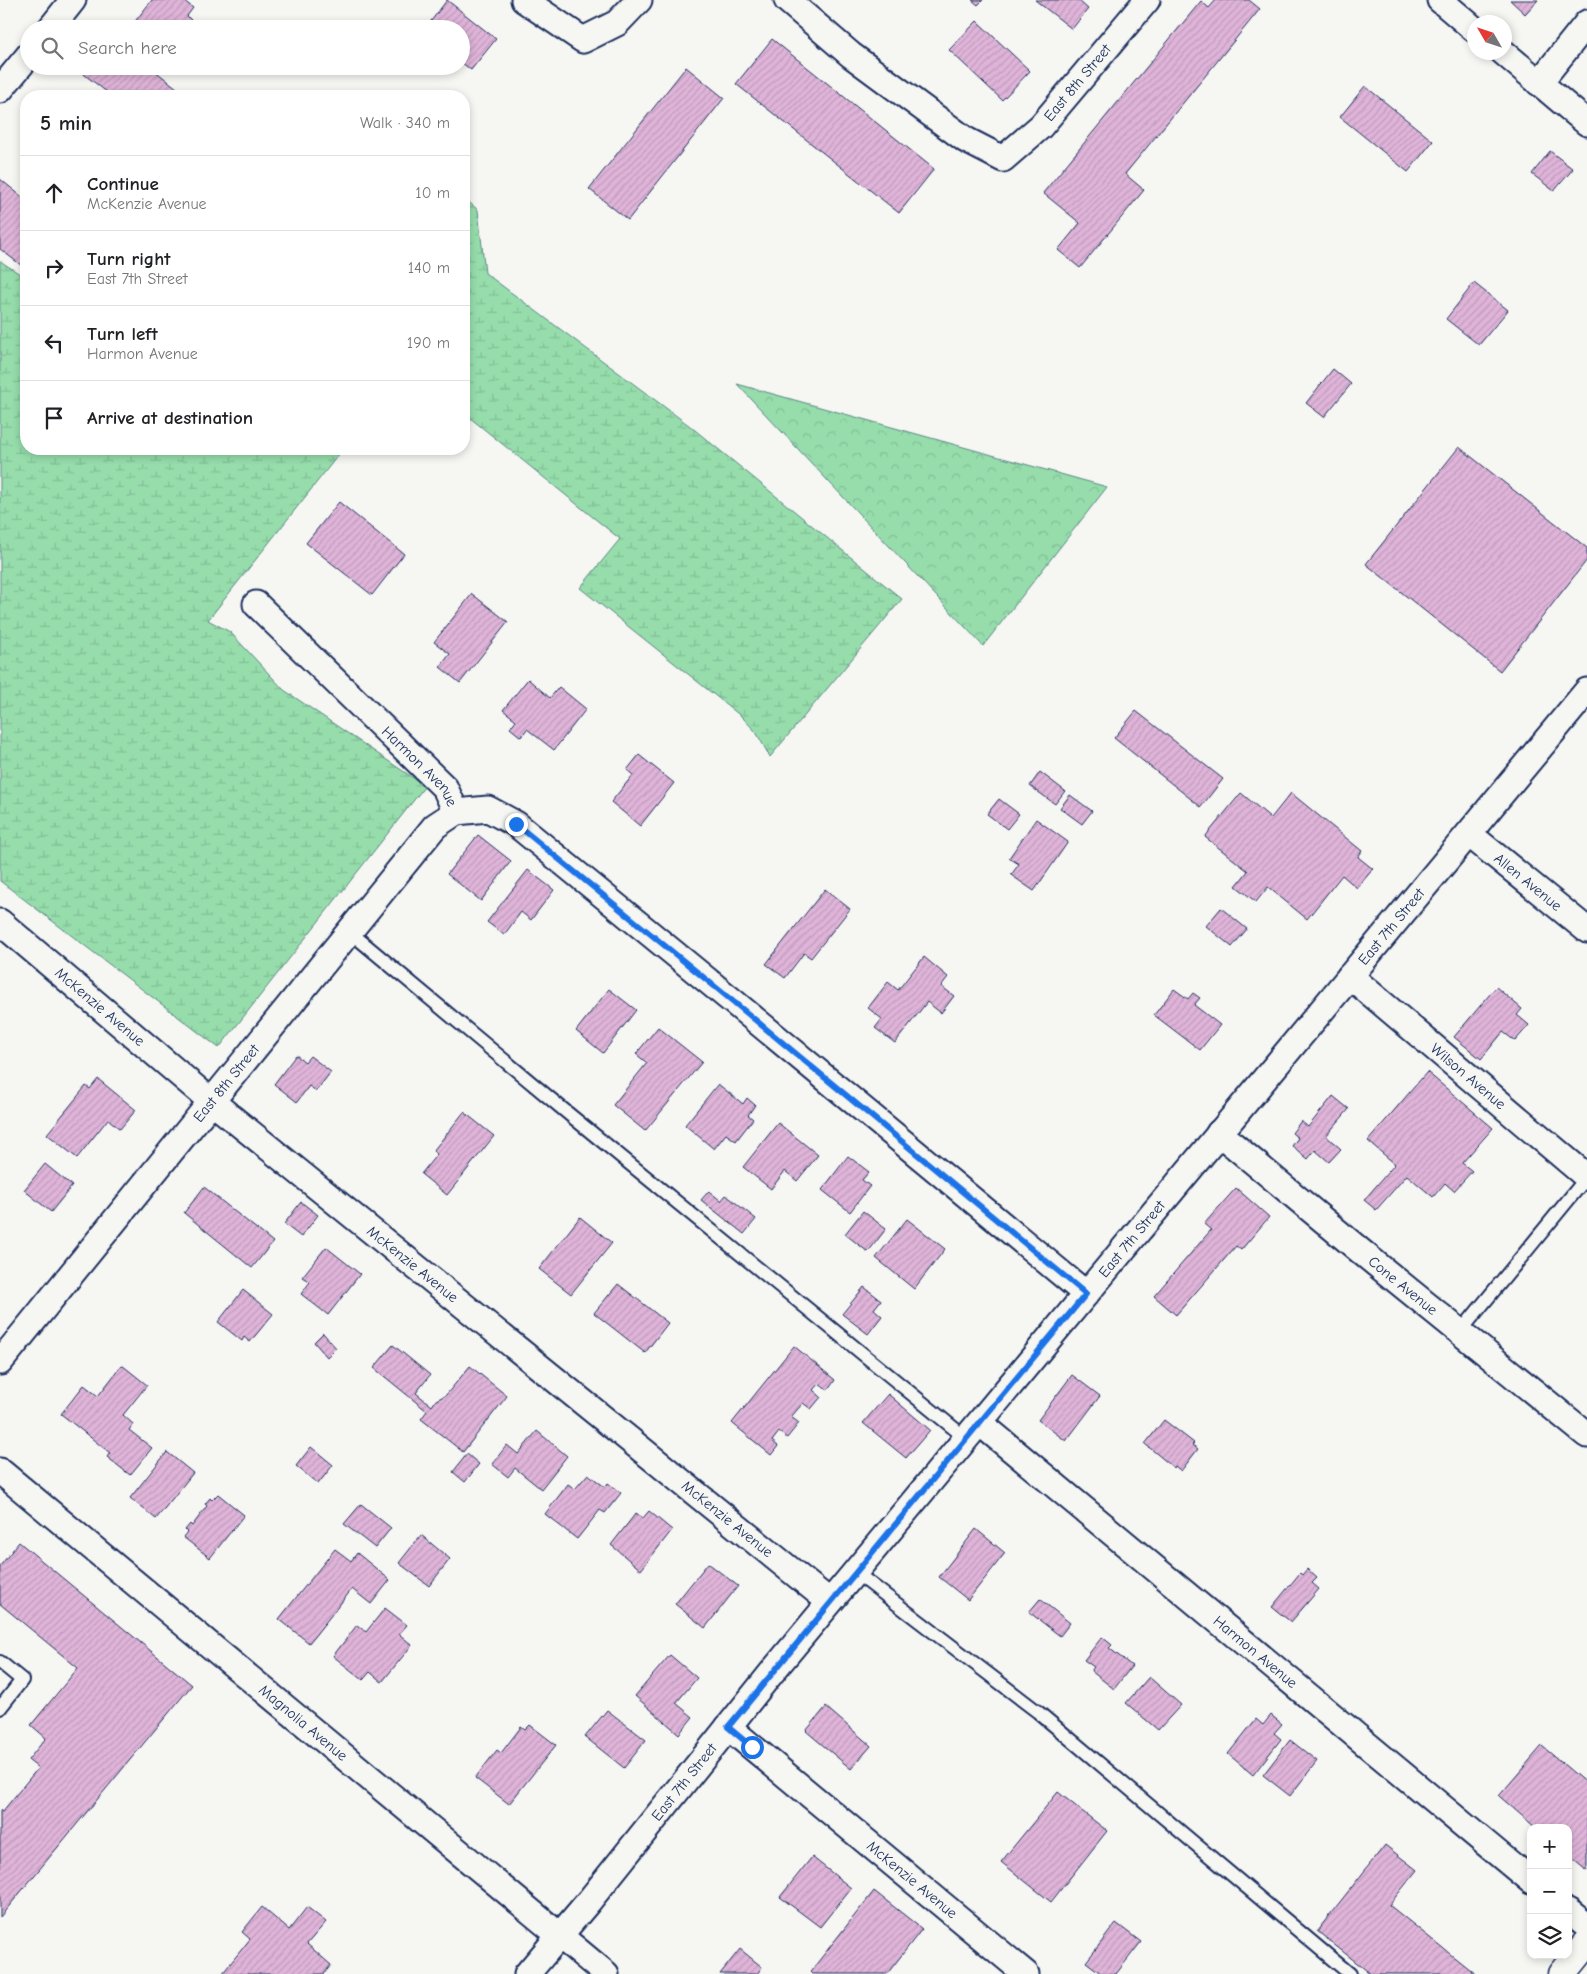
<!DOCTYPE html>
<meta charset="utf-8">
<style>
body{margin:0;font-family:"Comic Neue",sans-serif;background:#f6f6f6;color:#202124}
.controls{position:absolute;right:15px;bottom:15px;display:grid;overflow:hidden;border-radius:10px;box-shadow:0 2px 8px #0003}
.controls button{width:45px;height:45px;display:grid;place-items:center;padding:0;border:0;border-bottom:1px solid #e0e0e0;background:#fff;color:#202124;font:25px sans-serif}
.compass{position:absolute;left:1467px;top:15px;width:45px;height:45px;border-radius:50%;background:#fff;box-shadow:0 2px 8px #0003;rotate:309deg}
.stop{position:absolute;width:15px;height:15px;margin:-11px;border:4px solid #1a73e8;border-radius:50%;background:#fff}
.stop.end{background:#1a73e8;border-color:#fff;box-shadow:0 1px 5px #0008}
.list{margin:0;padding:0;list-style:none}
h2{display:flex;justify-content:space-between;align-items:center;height:65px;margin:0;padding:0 20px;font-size:21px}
h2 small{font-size:16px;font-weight:400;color:#757577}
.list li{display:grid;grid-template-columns:32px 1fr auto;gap:15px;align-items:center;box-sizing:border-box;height:75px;padding:0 20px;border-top:1px solid #e0e0e0}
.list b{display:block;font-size:19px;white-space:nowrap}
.list p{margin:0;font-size:16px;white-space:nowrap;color:#757577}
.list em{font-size:16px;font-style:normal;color:#757577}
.icon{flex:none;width:28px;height:28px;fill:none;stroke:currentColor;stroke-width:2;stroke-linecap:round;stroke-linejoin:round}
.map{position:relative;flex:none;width:1587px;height:1974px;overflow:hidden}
.search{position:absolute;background:#fff;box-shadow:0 2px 8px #0003;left:20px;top:20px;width:450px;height:55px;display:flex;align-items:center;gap:12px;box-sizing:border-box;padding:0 18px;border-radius:28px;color:#757577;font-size:19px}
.panel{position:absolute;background:#fff;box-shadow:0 2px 8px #0003;left:20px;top:90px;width:450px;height:365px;border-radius:20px}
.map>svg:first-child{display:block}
.forest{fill:url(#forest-crowns);stroke:#588684}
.wetland{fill:url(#wetland-marsh);stroke:#588684}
.building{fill:url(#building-hatch);stroke:#1b2f5e}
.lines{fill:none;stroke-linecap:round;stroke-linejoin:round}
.lane-casing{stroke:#1b2f5e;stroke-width:16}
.street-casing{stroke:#1b2f5e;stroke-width:29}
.primary-casing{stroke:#1b2f5e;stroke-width:31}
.lane{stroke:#f6f6f2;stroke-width:12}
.street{stroke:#f6f6f2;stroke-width:25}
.primary{stroke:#f6f6f2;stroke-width:28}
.route{stroke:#1a73e8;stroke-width:6}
.labels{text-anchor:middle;stroke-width:4.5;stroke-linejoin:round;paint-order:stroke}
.street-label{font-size:15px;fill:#1b2f5e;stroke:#f6f6f2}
</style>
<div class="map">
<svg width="1587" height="1974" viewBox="0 0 1587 1974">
<defs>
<pattern id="forest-crowns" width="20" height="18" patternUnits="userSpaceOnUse" patternTransform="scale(1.25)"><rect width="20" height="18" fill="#96ddab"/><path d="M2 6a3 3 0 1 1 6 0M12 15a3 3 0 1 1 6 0" fill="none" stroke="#81be96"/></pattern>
<pattern id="wetland-marsh" width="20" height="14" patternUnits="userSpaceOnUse" patternTransform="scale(1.25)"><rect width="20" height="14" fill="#96ddab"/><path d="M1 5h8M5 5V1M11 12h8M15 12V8" fill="none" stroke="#81be96"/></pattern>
<pattern id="building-hatch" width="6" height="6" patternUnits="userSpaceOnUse" patternTransform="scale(1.25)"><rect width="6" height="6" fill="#dfb4d8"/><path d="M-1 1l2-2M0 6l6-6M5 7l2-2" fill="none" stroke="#bf9bbc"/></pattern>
</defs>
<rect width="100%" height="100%" fill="#f6f6f2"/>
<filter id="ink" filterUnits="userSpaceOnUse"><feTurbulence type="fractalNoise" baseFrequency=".02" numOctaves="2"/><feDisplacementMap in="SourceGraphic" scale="10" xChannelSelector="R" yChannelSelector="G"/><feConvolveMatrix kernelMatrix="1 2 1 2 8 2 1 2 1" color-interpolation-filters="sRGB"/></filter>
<g filter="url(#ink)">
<path class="forest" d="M 737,384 L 1107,487 L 983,646 Z"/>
<g class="wetland">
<path d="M 464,198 L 478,210 L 485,273 L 690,426 L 902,599 L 770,757 L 756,732 L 742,717 L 580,588 L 620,539 L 464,413 Z"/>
<path d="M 0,261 L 26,278 L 26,449 L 343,449 L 208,620 L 230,632 L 284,690 L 425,786 L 219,1048 L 0,881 Z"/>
</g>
<g class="building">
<path d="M 152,0 L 183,0 L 193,8 L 187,16 L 191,20 L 184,29 L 139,29 L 133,24 Z"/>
<path d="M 447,0 L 496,39 L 471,70 L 461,62 L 461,29 L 425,29 Z"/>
<path d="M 972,0 L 983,0 L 978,5 Z"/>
<path d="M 1035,0 L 1078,0 L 1088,9 L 1072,29 Z"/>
<path d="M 1216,0 L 1249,0 L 1260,9 L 1125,174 L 1144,190 L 1080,268 L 1058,250 L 1080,223 L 1043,193 L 1201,1 L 1209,8 Z"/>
<path d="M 1510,0 L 1538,0 L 1525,14 Z"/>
<path d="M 977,21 L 1030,71 L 1002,100 L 949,50 Z"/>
<path d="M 772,39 L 934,169 L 899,213 L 736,84 Z"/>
<path d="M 85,66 L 149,66 L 187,96 L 112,96 L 81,72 Z"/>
<path d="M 686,67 L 724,98 L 628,220 L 589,189 Z"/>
<path d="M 1365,86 L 1433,141 L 1408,172 L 1340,117 Z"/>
<path d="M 1550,151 L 1573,169 L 1554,191 L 1532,174 Z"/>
<path d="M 0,179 L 26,200 L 26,269 L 0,249 Z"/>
<path d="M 1474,283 L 1508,310 L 1479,345 L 1446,319 Z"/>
<path d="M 1333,369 L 1351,384 L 1324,417 L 1306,403 Z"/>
<path d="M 1459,447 L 1587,548 L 1587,560 L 1500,671 L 1366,564 Z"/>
<path d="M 339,502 L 404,554 L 372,595 L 306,543 Z"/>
<path d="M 472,594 L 508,622 L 460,683 L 440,667 L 450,654 L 434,642 Z"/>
<path d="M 528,679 L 550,698 L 559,687 L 586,709 L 554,750 L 527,729 L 521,737 L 510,728 L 516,720 L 503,710 Z"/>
<path d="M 1136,711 L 1223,779 L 1201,807 L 1114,738 Z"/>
<path d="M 639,755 L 674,783 L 640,826 L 611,802 L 633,775 L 627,770 Z"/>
<path d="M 1040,772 L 1065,791 L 1055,804 L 1030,786 Z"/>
<path d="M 1241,793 L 1271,818 L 1291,793 L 1362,851 L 1358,857 L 1373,869 L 1357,888 L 1342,875 L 1307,919 L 1268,887 L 1256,902 L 1236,886 L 1248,871 L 1205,837 Z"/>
<path d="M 1070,795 L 1092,811 L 1082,824 L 1060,808 Z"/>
<path d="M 999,799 L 1019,814 L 1007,829 L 987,814 Z"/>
<path d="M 1036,819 L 1068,842 L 1034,891 L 1011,875 L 1019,864 L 1009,858 Z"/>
<path d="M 478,835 L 511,861 L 481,901 L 447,874 Z"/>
<path d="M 528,870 L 554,890 L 531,920 L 521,912 L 504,935 L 487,922 Z"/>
<path d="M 825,889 L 850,909 L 811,958 L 804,953 L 785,978 L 766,964 Z"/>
<path d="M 1221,908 L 1247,929 L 1232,947 L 1206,926 Z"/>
<path d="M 924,957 L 948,977 L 941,986 L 954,996 L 941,1013 L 927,1002 L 895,1043 L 875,1028 L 882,1019 L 868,1008 L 888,982 L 898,990 Z"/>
<path d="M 1496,987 L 1522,1009 L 1517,1015 L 1529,1025 L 1515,1041 L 1503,1032 L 1481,1059 L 1454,1037 Z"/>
<path d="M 609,989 L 636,1010 L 603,1053 L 576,1031 Z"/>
<path d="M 1174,989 L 1188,999 L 1193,993 L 1200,998 L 1194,1005 L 1220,1025 L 1200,1050 L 1154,1015 Z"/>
<path d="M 658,1027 L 702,1062 L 645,1131 L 613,1105 L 647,1063 L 636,1054 Z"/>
<path d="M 296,1055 L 305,1062 L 310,1056 L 331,1072 L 316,1091 L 309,1086 L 297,1102 L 274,1084 Z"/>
<path d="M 1427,1072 L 1493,1128 L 1462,1163 L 1472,1171 L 1454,1191 L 1445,1183 L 1433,1197 L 1407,1175 L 1376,1210 L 1364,1200 L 1395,1164 L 1368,1141 Z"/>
<path d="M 98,1079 L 136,1110 L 120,1129 L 108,1119 L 77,1158 L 47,1134 L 86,1086 L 90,1089 Z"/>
<path d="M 718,1084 L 743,1104 L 747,1098 L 755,1105 L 748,1115 L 753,1119 L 736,1141 L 726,1134 L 714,1149 L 685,1125 Z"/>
<path d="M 1333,1096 L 1349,1109 L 1326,1136 L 1341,1149 L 1329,1162 L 1315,1150 L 1308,1159 L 1292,1146 L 1298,1138 L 1292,1133 L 1301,1121 L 1308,1127 Z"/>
<path d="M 464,1112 L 494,1136 L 447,1195 L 421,1174 L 437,1154 L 433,1151 Z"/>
<path d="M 778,1123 L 818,1155 L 797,1181 L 785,1171 L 771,1189 L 743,1167 Z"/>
<path d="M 848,1156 L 869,1172 L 862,1180 L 870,1186 L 850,1212 L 822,1190 Z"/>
<path d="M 45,1164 L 72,1186 L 51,1212 L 24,1190 Z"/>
<path d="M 204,1187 L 273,1242 L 252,1268 L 184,1213 Z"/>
<path d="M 1236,1188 L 1269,1217 L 1241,1250 L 1236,1246 L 1176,1315 L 1154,1296 L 1211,1230 L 1204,1224 Z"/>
<path d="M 709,1191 L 721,1201 L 726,1195 L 756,1219 L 744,1234 L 701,1200 Z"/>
<path d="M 301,1202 L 318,1215 L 301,1237 L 284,1224 Z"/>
<path d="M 863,1211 L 886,1229 L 868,1252 L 845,1234 Z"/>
<path d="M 580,1217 L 612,1243 L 571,1294 L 539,1269 Z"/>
<path d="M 907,1219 L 945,1249 L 914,1289 L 876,1258 Z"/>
<path d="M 326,1247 L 360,1274 L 328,1315 L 301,1294 L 310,1282 L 302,1277 Z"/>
<path d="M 618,1284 L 668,1323 L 645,1353 L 594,1313 Z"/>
<path d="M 864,1287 L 881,1300 L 874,1309 L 882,1316 L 868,1334 L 842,1314 Z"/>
<path d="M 243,1290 L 273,1314 L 250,1342 L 244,1337 L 242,1341 L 218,1322 Z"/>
<path d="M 323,1333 L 336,1348 L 327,1357 L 314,1342 Z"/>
<path d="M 393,1345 L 430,1375 L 416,1393 L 432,1406 L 436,1400 L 446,1395 L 470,1366 L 507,1396 L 463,1452 L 421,1419 L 427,1411 L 374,1368 Z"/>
<path d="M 794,1346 L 835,1380 L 828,1390 L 819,1383 L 813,1390 L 821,1397 L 811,1409 L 803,1403 L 791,1417 L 799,1423 L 787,1438 L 779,1432 L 772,1441 L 778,1446 L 771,1455 L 732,1423 Z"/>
<path d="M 122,1365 L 147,1385 L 123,1415 L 133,1424 L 129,1430 L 152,1448 L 130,1475 L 107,1457 L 110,1453 L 61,1414 L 84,1385 L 98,1396 Z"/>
<path d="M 1072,1375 L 1100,1396 L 1066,1441 L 1038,1420 Z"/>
<path d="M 888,1394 L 930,1430 L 906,1458 L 863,1423 Z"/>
<path d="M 1164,1420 L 1194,1443 L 1192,1445 L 1198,1449 L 1181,1471 L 1175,1466 L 1174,1468 L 1145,1444 Z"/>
<path d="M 537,1431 L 567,1456 L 541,1489 L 515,1468 L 508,1477 L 492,1464 L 507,1445 L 518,1454 Z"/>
<path d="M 311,1447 L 333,1465 L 318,1484 L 296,1466 Z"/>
<path d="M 167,1452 L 193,1473 L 156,1519 L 130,1498 Z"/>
<path d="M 467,1454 L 479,1464 L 465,1482 L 453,1472 Z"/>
<path d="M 588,1474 L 605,1487 L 608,1483 L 621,1493 L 605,1513 L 600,1510 L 577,1539 L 545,1514 L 568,1484 L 575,1489 Z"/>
<path d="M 218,1494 L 244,1515 L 210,1558 L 183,1537 L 187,1532 L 185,1530 L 190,1524 L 192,1526 L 207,1506 L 205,1504 L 210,1498 L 212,1500 Z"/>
<path d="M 361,1504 L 391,1528 L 375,1548 L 344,1524 Z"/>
<path d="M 649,1511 L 672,1530 L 641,1570 L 611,1545 L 636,1513 L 643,1518 Z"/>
<path d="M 976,1529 L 1005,1553 L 968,1600 L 939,1577 Z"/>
<path d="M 421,1535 L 450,1559 L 429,1586 L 399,1563 Z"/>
<path d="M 19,1542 L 192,1685 L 0,1917 L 0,1810 L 2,1812 L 38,1768 L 28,1760 L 46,1738 L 31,1725 L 78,1668 L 0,1604 L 0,1566 Z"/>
<path d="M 335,1549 L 351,1561 L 357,1553 L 390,1580 L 371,1604 L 352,1589 L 309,1643 L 279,1619 Z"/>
<path d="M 708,1563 L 738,1586 L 705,1628 L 675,1604 Z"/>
<path d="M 1307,1569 L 1317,1578 L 1312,1583 L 1319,1589 L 1291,1622 L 1272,1607 L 1300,1573 L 1302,1575 Z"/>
<path d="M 1040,1599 L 1070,1623 L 1060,1636 L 1029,1612 Z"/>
<path d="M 385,1608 L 407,1625 L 399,1634 L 412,1645 L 382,1682 L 370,1672 L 363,1680 L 333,1656 L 357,1625 L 366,1632 Z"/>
<path d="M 1102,1637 L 1112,1645 L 1109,1648 L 1132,1666 L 1114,1689 L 1091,1671 L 1094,1667 L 1084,1660 Z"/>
<path d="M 670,1655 L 697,1678 L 676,1703 L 693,1717 L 679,1734 L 635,1696 Z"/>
<path d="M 1149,1677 L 1181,1705 L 1158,1730 L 1126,1703 Z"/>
<path d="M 826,1707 L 871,1746 L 851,1769 L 806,1731 Z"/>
<path d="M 607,1710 L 646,1740 L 624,1768 L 585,1737 Z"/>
<path d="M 1271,1715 L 1282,1724 L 1274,1733 L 1281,1739 L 1253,1775 L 1228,1754 L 1256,1719 L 1263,1725 Z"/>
<path d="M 530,1725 L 556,1745 L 509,1804 L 475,1778 L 497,1750 L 501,1753 L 521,1727 L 525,1730 Z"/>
<path d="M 1290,1740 L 1317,1761 L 1290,1796 L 1263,1775 Z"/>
<path d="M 1542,1746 L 1587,1784 L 1587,1871 L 1568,1855 L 1568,1828 L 1536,1828 L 1499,1796 Z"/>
<path d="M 1058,1792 L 1107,1831 L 1051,1902 L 1001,1862 Z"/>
<path d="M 1385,1845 L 1417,1870 L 1389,1905 L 1475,1974 L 1371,1974 L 1317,1931 Z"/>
<path d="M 812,1857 L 851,1888 L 820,1927 L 780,1897 Z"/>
<path d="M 874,1891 L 922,1929 L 887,1974 L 812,1974 L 810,1972 Z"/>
<path d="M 262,1907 L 289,1930 L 307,1907 L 326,1922 L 307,1944 L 331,1965 L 324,1974 L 222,1974 L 250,1939 L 242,1932 Z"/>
<path d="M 1116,1923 L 1141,1942 L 1116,1974 L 1102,1974 L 1086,1962 Z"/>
<path d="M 740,1949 L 762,1967 L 757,1974 L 720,1974 Z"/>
</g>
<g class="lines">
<defs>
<g id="lane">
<path d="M 350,932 L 570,1115 L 967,1439"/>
<path d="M 1460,1332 L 1587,1177"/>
<path d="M 855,1572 L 1038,1712 L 1350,1974"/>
<path d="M 0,1662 L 22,1680 L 0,1708"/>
</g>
<g id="street">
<path d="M 524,0 L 583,40 L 617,23 L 639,0"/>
<path id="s1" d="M 787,0 L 851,55 L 966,140 L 1003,159 L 1041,126 L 1147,0"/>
<path d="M 1440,0 L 1474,29"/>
<path d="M 50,29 L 73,0"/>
<path d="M 1503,52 L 1587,123"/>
<path d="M 1539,83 L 1587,23"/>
<path d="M 0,90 L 29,55"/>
<path id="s2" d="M 256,604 L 445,788 L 456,812"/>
<path id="s3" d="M 1469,834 L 1587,930"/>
<path id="s4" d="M 0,922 L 211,1101 L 830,1602"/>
<path id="s5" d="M 1350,976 L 1587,1177"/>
<path id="s6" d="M 1219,1133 L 1364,1254 L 1587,1435"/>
<path id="s7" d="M 0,1362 L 435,826 L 456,812 L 488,809 L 516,824 L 730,999 L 1086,1294"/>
<path id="s8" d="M 980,1423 L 1531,1881"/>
<path id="s9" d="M 0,1471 L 606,1974"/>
<path id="s10" d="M 728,1727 L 1026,1974"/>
<path d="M 1568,1911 L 1587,1926"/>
<path id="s11" d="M 527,1974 L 589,1901 L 777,1666 L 1587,691"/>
</g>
<path id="primary" d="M 1562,1974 L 1587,1943"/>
</defs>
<use href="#lane" class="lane-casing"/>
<use href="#street" class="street-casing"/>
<use href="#primary" class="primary-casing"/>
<use href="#lane" class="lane"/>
<use href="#street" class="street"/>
<use href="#primary" class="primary"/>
</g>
</g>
<g class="lines" filter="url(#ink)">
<path class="route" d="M 516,824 L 730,999 L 1086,1294 L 728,1727 L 752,1747"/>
</g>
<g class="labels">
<g class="street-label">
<text dy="5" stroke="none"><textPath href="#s1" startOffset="376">East 8th Street</textPath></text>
<text dy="5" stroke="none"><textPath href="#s2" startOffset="231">Harmon Avenue</textPath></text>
<text dy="5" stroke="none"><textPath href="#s3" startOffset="76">Allen Avenue</textPath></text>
<text dy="5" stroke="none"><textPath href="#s11" startOffset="1358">East 7th Street</textPath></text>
<text dy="5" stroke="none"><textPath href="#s4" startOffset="131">McKenzie Avenue</textPath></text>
<text dy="5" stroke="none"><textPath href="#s5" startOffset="155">Wilson Avenue</textPath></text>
<text dy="5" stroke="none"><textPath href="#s7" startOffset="359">East 8th Street</textPath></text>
<text dy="5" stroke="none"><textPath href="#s11" startOffset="952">East 7th Street</textPath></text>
<text dy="5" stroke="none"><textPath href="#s4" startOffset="536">McKenzie Avenue</textPath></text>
<text dy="5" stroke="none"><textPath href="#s6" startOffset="239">Cone Avenue</textPath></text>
<text dy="5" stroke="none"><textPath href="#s4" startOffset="941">McKenzie Avenue</textPath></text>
<text dy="5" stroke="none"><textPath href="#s8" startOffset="358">Harmon Avenue</textPath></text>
<text dy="5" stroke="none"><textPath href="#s9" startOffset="394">Magnolia Avenue</textPath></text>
<text dy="5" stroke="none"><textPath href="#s11" startOffset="248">East 7th Street</textPath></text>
<text dy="5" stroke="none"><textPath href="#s10" startOffset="239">McKenzie Avenue</textPath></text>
</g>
</g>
</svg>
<div class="controls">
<button>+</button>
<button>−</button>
<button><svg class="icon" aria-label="layers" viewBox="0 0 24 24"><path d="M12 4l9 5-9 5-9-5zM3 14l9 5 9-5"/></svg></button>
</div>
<svg class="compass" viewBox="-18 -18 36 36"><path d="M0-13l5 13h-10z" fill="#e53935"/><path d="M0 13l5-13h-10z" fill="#757577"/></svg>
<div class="stop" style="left:752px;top:1747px"></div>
<div class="stop end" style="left:516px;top:824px"></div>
<div class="search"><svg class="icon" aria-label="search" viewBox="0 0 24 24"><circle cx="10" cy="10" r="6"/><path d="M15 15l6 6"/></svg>Search here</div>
<section class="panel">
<h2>5 min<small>Walk · 340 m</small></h2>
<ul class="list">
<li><svg class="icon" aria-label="ahead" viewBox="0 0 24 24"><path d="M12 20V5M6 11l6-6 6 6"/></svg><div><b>Continue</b><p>McKenzie Avenue</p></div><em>10 m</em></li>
<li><svg class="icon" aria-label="right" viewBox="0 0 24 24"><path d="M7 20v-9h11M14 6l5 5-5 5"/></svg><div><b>Turn right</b><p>East 7th Street</p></div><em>140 m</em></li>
<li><svg class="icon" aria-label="left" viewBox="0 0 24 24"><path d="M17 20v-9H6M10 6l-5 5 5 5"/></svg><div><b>Turn left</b><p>Harmon Avenue</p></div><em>190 m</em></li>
<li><svg class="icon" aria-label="arrive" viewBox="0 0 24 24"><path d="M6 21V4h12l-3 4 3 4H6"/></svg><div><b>Arrive at destination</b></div></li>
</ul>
</section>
</div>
